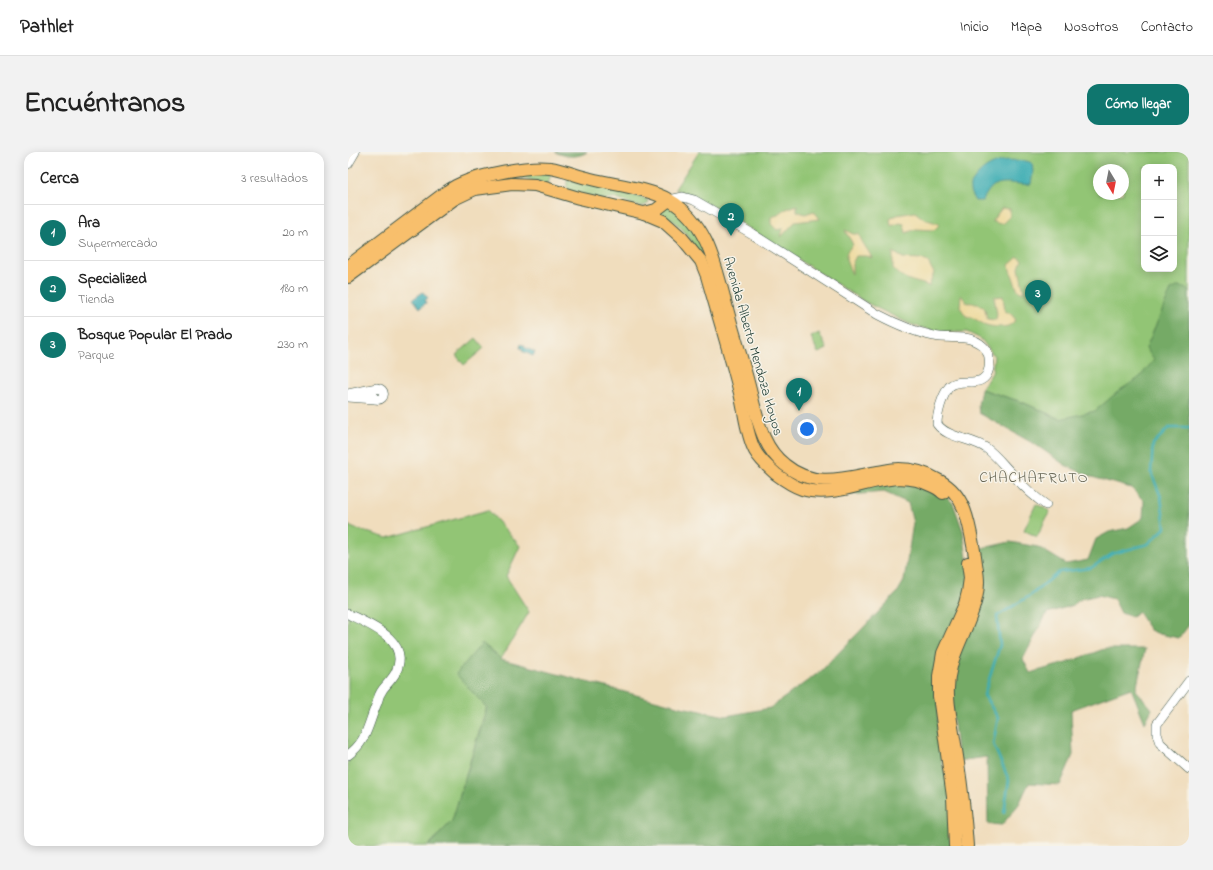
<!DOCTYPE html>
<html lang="es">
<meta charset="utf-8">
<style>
body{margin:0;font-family:"Indie Flower",sans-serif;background:#f2f2f2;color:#222}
.controls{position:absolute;right:12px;top:12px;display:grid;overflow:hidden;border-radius:8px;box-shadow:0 2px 10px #0003}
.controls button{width:36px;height:36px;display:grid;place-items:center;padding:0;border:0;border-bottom:1px solid #e0e0e0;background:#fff;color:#222;font:20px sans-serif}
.compass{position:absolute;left:745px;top:12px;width:36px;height:36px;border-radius:50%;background:#fff;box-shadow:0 2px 10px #0003;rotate:170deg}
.you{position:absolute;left:459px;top:277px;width:14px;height:14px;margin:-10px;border:3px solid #fff;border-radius:50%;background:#1a73e8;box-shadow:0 0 0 6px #1a73e833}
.badge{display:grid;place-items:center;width:26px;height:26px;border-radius:50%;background:#0f766e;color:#fff;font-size:13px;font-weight:700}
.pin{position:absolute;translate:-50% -33px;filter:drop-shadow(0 1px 2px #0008)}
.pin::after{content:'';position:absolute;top:21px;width:14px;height:12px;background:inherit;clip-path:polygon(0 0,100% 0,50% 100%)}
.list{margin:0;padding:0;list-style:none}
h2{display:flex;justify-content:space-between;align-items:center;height:52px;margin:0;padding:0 16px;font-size:17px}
h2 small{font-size:13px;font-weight:400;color:#767676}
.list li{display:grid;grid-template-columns:26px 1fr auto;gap:12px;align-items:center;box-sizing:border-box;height:56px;padding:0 16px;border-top:1px solid #e0e0e0}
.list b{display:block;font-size:15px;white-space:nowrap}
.list p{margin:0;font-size:13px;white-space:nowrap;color:#767676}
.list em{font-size:13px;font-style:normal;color:#767676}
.icon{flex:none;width:22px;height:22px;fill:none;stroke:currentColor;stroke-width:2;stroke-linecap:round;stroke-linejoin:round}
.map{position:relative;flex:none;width:841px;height:694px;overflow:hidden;border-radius:12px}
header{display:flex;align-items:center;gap:24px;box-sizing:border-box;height:56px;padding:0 20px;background:#fff;border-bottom:1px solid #e0e0e0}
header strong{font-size:19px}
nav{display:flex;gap:22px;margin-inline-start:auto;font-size:14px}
.intro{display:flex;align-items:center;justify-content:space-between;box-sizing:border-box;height:96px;padding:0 24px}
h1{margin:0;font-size:28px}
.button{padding:10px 18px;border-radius:12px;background:#0f766e;color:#fff;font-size:14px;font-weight:700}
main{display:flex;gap:24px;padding:0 24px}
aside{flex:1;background:#fff;border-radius:12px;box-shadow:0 2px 10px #0003}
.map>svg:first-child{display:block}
.green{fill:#92c575;stroke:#588154;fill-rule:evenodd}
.forest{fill:#75aa66;stroke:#4a744d}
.sand{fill:#eeda9e;stroke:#868c69}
.water{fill:#3cadb4;stroke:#2e7574}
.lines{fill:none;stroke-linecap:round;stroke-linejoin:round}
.stream{stroke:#3cadb4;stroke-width:2.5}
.minor-casing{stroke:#3e5549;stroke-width:10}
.major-casing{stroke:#3e5549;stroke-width:14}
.minor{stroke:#fff;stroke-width:9}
.major{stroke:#f8bf6c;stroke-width:12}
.labels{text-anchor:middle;stroke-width:3;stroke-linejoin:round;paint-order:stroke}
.street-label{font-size:14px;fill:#1f3d34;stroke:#f7f3e8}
.neighbourhood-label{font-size:15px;letter-spacing:1px;fill:#676655;stroke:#f7f3e8}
</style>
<header>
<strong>Pathlet</strong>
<nav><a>Inicio</a><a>Mapa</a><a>Nosotros</a><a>Contacto</a></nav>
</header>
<div class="intro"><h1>Encuéntranos</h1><a class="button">Cómo llegar</a></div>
<main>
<aside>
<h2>Cerca<small>3 resultados</small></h2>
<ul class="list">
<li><span class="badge">1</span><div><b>Ara</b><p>Supermercado</p></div><em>20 m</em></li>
<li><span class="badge">2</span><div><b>Specialized</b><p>Tienda</p></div><em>180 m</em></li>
<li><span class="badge">3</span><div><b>Bosque Popular El Prado</b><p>Parque</p></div><em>230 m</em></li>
</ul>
</aside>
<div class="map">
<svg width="841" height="694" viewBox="0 0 841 694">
<rect width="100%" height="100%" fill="#f7f3e8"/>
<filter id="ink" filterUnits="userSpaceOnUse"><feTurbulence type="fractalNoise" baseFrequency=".025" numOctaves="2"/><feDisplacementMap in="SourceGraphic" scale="8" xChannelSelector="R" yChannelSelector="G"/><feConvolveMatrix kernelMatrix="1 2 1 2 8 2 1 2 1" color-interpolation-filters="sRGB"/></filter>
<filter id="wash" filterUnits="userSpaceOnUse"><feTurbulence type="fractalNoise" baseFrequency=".012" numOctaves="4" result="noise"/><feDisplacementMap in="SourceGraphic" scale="16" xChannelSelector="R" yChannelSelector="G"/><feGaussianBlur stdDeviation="0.9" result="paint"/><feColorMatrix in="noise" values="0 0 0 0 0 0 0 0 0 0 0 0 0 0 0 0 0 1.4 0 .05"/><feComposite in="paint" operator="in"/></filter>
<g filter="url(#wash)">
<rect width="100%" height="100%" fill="#f0ddbd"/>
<g class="green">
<path d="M 351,0 L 841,0 L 841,276 L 712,267 L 674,250 L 633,237 L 644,221 L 646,204 L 633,187 L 619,180 L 589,180 L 562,172 L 517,150 L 372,58 L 327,37 ZM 796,15 L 826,15 L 826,117 L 796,117 ZM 751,18 L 775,18 L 775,42 L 751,42 Z"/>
<path d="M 192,19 L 204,22 L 202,25 L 200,33 L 188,29 L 170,25 L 125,33 L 143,25 Z"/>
<path d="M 221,28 L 238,32 L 243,31 L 298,47 L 300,50 L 298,53 L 295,54 L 289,54 L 266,46 L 256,48 L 219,38 L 219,29 Z"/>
<path d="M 320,50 L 340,68 L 355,94 L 360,123 C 348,96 339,72 309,60 Z"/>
<path d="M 471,181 L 479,197 L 470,201 L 463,185 Z"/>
<path d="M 128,186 L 136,196 L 116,213 L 108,203 Z"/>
<path d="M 688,352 L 702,359 L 689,385 L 676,378 Z"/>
<path d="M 140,358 L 172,394 L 158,424 L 181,460 L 153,507 L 104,669 L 80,694 L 0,694 L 0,373 L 5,376 L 39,386 Z"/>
</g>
<g class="forest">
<path d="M 207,0 L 239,0 C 230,6 217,5 207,0 Z"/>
<path d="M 831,134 L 838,137 L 841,140 L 841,473 L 831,486 L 811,482 L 802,478 L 790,460 L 784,465 L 773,461 L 766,447 L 750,443 L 733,447 L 723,454 L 699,461 L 675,507 L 682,521 L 718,511 L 756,497 L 797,497 L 788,538 L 804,557 L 797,571 L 783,536 L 723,558 L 725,603 L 712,633 L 681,631 L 671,652 L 654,673 L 640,672 L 639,605 L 610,609 L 601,524 L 626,398 L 662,390 L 690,395 L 718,412 L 740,408 L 748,387 L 761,380 L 780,376 L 795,366 L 796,349 L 783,336 L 744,325 L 717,313 L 688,293 L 631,261 L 630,253 L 633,237 L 674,250 L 712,267 L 747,259 L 772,238 L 791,226 L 806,208 L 798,196 L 823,138 Z"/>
<path d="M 548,326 L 592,338 L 605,351 L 615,379 L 622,426 L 591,544 L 589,582 L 594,611 L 605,645 L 607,694 L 80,694 L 104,669 L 139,556 L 108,522 L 134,491 L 153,507 L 333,555 L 378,564 L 422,556 L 473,519 L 549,441 L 556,429 L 565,371 L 560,351 L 536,340 L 502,343 L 527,330 Z"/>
</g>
<g class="sand">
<path d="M 449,53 L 449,59 L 457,62 L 466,59 L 472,67 L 447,70 L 433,85 L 435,76 L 429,78 L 423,72 L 423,65 L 430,63 L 436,58 Z"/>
<path d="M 654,56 L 662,57 L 662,65 L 656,71 L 652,72 L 644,69 Z"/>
<path d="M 567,60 L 576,67 L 592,72 L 586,78 L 568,77 L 558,81 L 556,72 L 552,71 L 543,74 L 542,67 L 549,63 Z"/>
<path d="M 497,78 L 505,82 L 511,82 C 514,92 520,97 524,106 L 519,104 L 508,104 L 504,112 L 504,122 C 498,109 494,103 505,93 C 503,87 499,84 497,78 Z"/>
<path d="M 545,100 L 555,106 L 573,107 L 580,110 L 586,121 L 581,134 C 565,128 557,130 545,116 Z"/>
<path d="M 670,105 L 674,108 L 671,116 L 676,140 L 672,140 C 668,136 668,134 666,128 C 664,121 662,121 661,113 Z"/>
<path d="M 613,143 L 619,151 C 624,150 634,152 637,157 C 638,160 638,164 639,167 L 648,168 L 649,162 L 646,145 L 655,144 L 657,159 L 663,162 L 668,168 C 665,170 663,173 660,174 C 652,176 639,175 632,170 C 627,167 624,165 618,164 L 612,155 Z"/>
</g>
<g class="water">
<path d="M 660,8 C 669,9 676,7 684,11 L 685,20 L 683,32 C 670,34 653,26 643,36 C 639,40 637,45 634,49 L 627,49 C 624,44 621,40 622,34 C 623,31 626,28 627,26 C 636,15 646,10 660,8 Z"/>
<path d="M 75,140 L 80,146 L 77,148 L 78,151 L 72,156 L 65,147 Z"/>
<path d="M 173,192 L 177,194 L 176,195 L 187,200 L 185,204 L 174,199 L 175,197 L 172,196 Z"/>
</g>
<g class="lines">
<path class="stream" d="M 656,661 L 661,628 L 645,592 L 650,566 L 636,543 L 652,493 L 649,464 L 683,443 L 711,420 L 743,416 L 764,402 L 800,392 L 817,376 L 813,345 L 803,320 L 805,292 L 821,276 L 841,276"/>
</g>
</g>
<g filter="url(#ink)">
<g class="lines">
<defs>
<g id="minor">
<path d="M 0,12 L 7,0"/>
<path d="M 321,48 L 335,45 L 346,48 L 403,81 L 529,162 C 546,171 566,180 586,184 C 597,187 612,184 622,187 C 629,189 635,193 639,199 C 642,205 642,210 641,216 C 636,240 612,223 601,235 C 594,244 589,262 589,272 C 599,286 623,286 638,296 C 648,303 655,313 664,322 C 674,333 685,344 698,353"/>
<circle cx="30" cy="242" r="5.5"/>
<path d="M 0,242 L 29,236"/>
<path d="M 0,245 L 27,247"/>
<path d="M 0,462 C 22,473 63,488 48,520 C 45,526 39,532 35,537 C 32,541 30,546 29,551 C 20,572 19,590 0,603"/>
<path d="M 841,529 L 809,572 L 809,582 L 812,591 L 841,617"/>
</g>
<g id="major">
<path d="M 296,61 L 308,58 L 321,48"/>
<path d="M 0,114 L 98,40 C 103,37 107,34 112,32 C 132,23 181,13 202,16 C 216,18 229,24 243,27 C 267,33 300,36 321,48 C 363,72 369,122 381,164 C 388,190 397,216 403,242 C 410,268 414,295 437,313 C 466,337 497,326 530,320 C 536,319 544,317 551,317 C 566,317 579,321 592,329 C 603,335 611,345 616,357 C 622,372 624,388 627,404 C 628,413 630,422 630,430 C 630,439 628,448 625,457 C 615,488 598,509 600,544 C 601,562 605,580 608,598 C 613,630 617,662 619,694"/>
<path d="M 0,125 L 106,47 L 127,37 L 164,32 L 187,33 L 231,46 L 296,61 L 315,69 L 334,86 L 353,109 L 359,124 C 370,163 382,201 392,241 C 397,260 398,282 407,299 C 412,308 420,315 428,322 C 436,328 444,334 454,337 C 496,350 541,311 582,333 C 587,335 591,337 595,341"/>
<path d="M 607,694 L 605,645 L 591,544 L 591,524 L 595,501 L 617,452 L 620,440 L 622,426 L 620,411"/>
</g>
</defs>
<use href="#minor" class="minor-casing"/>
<use href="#major" class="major-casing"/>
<use href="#minor" class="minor"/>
<use href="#major" class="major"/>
</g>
</g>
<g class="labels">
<g class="street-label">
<text transform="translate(406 194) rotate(74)" y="5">Avenida Alberto Mendoza Hoyos</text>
</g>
<g class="neighbourhood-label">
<text x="686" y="330">CHACHAFRUTO</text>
</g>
</g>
</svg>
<div class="controls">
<button>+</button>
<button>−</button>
<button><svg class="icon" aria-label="layers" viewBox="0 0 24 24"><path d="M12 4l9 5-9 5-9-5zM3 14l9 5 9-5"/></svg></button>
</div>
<svg class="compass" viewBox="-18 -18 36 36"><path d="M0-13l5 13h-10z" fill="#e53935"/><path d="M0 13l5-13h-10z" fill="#767676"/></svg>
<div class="you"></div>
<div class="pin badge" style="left:451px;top:259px">1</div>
<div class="pin badge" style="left:383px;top:84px">2</div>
<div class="pin badge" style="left:690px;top:161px">3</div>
</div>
</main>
